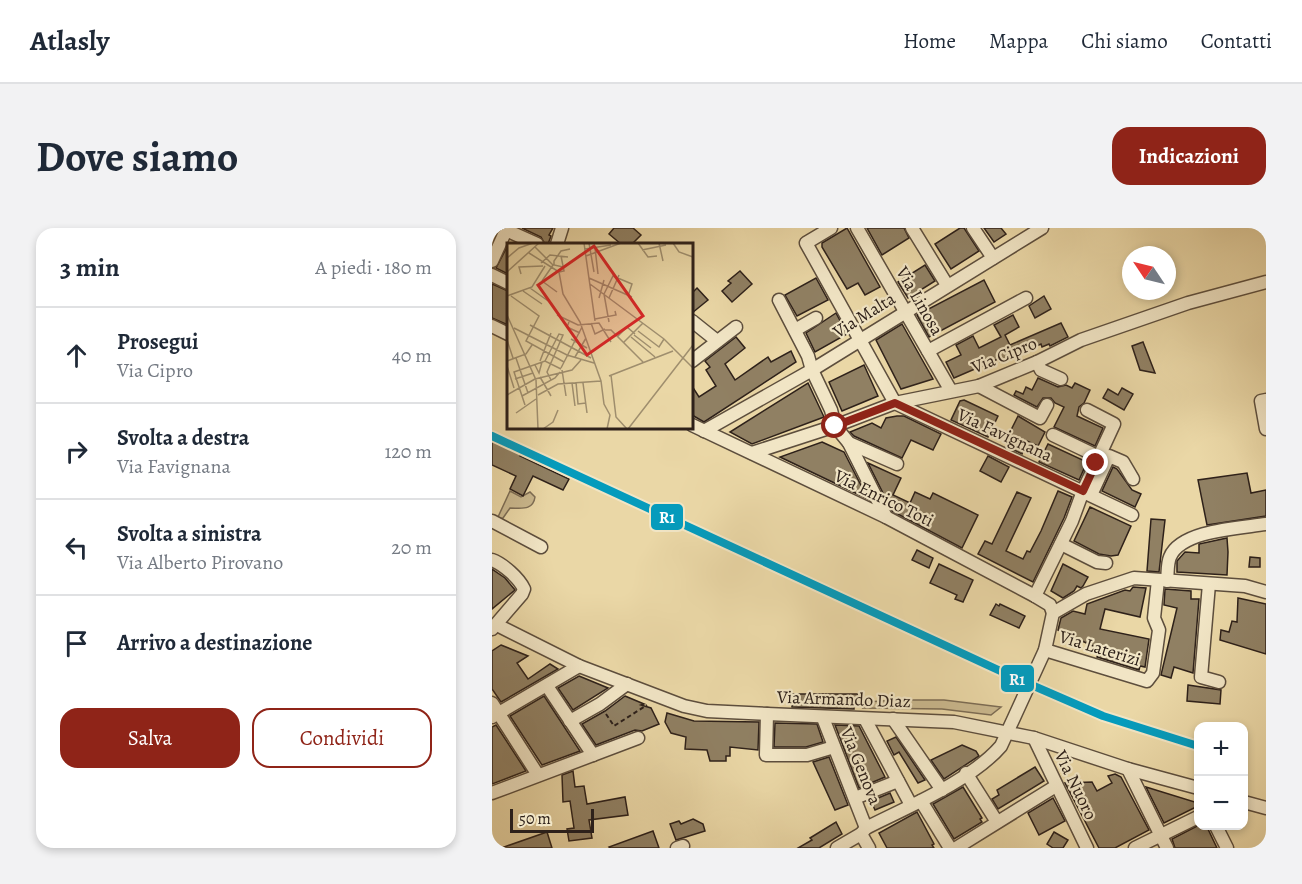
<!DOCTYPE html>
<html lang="it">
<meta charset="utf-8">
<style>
body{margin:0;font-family:Alegreya,serif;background:#f2f2f3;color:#1f2937}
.controls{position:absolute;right:18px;bottom:18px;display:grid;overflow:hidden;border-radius:12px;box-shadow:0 3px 9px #0003}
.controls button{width:54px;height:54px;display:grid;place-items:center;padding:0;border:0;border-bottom:2px solid #e0e1e3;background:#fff;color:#1f2937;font:30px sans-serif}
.compass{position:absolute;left:630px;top:18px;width:54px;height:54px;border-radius:50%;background:#fff;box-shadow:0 3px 9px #0003;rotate:305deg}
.scale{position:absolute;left:18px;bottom:15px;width:84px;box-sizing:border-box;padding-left:6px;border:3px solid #2e211a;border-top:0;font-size:16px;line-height:21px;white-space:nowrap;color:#2e211a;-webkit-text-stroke:4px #f1e5c5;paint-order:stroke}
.stop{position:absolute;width:18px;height:18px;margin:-14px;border:4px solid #8f2418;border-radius:50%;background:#fff}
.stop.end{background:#8f2418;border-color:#fff;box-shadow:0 2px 6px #0008}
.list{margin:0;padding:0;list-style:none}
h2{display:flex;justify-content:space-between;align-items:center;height:78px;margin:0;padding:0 24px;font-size:26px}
h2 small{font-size:20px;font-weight:400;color:#747a83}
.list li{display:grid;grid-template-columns:39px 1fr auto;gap:18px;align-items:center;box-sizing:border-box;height:96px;padding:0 24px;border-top:2px solid #e0e1e3}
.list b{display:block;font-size:22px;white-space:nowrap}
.list p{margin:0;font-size:20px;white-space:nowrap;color:#747a83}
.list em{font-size:20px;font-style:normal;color:#747a83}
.actions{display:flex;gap:12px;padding:18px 24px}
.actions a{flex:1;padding:14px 0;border:2px solid #8f2418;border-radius:18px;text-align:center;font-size:21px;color:#8f2418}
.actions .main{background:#8f2418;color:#fff}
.icon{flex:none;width:33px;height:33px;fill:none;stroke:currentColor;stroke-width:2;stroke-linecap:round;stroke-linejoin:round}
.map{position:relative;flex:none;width:774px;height:620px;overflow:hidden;border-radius:18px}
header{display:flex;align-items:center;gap:36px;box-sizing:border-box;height:84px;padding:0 30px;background:#fff;border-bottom:2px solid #e0e1e3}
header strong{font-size:28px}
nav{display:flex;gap:33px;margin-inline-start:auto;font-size:21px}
.intro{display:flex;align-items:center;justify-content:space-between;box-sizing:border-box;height:144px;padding:0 36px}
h1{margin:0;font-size:42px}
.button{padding:15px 27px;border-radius:18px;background:#8f2418;color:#fff;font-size:21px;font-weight:700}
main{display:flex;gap:36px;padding:0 36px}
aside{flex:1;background:#fff;border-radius:18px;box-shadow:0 3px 9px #0003}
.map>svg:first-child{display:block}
.green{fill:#cab88e;stroke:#7c6c54;stroke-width:1.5}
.building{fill:#908063;stroke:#2e211a;stroke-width:1.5}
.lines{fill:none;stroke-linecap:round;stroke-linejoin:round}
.minor-casing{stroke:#5d4e3d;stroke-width:15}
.path{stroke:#2e211a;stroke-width:2;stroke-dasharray:4.5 3;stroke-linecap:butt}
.minor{stroke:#f1e5c5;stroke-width:12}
.rail-1-casing{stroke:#f1e5c5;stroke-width:12}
.rail-1{stroke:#059bbc;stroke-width:8}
.route{stroke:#8f2418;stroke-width:8}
.labels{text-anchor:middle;stroke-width:4.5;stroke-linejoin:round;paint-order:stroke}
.street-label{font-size:18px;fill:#2e211a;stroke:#f1e5c5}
.inset-road{fill:none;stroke:#9f8e6e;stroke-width:1.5}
.view{fill:#d62828;fill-opacity:0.15;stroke:#d62828;stroke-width:3}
.inset-edge{fill:none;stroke:#2e211a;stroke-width:3}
.line-badge{stroke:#f1e5c5;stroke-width:2}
.badge-label{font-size:16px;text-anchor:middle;font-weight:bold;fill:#fff}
</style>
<header>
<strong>Atlasly</strong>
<nav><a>Home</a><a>Mappa</a><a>Chi siamo</a><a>Contatti</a></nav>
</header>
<div class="intro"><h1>Dove siamo</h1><a class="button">Indicazioni</a></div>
<main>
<aside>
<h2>3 min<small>A piedi · 180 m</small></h2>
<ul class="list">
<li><svg class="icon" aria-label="ahead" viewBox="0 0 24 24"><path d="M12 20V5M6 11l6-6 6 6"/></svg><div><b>Prosegui</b><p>Via Cipro</p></div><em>40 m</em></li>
<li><svg class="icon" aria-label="right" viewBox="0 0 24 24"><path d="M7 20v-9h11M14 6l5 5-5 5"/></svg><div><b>Svolta a destra</b><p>Via Favignana</p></div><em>120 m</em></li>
<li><svg class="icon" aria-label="left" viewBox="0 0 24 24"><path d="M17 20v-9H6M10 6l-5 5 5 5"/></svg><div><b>Svolta a sinistra</b><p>Via Alberto Pirovano</p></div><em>20 m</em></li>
<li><svg class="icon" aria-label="arrive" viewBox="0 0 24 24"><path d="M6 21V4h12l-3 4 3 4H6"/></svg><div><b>Arrivo a destinazione</b></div></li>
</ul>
<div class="actions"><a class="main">Salva</a><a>Condividi</a></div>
</aside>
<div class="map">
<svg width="774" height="620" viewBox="0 0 774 620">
<rect width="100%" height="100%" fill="#ead7a6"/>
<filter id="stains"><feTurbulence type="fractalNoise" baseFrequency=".00333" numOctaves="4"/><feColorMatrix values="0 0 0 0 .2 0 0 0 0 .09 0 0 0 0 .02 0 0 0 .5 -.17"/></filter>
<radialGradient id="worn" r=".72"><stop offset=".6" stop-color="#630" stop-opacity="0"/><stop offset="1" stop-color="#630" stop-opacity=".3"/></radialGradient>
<g class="green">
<path d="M 18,263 L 29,269 L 38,264 L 43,269 C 41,283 29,280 18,280 L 11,290 L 7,291 L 6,289 Z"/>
<path d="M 405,472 L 452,472 L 509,479 L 499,487 L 450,481 L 371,480 L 375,474 Z"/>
</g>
<g class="building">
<path d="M 30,0 L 61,0 L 57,7 L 59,8 L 56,16 L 53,16 L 49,9 Z"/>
<path d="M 122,0 L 141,0 L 149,7 L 140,16 L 129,16 L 117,6 Z"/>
<path d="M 355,0 L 388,59 L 373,67 L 366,55 L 355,61 L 330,19 L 330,15 Z"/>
<path d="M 375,0 L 412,0 L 417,10 L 390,27 Z"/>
<path d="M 468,0 L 472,0 L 487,23 L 459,41 L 443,16 Z"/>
<path d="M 492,0 L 509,0 L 514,6 L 502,14 Z"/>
<path d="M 16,17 L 16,46 L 4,40 Z"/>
<path d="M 433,37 L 443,53 L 416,70 L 406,54 Z"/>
<path d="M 248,43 L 260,56 L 240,74 L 230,63 L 239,55 L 236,53 Z"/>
<path d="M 324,50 L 336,72 L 305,88 L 293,67 Z"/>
<path d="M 492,52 L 503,74 L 437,109 L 425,87 Z"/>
<path d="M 0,56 L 16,63 L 16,97 L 0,90 Z"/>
<path d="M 205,60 L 216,72 L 200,85 L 200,65 Z"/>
<path d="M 552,68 L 559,81 L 543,90 L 537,78 Z"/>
<path d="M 344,85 L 355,106 L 323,124 L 314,105 Z"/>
<path d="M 521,87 L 527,99 L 513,107 L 518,117 L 569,95 L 576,109 L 558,118 L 557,116 L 550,119 L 549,116 L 508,134 L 506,131 L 462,150 L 454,134 L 469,127 L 464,117 L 481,108 L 487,120 L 509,109 L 502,97 Z"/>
<path d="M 410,96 L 441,151 L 409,161 L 384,112 Z"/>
<path d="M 244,109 L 253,120 L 233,136 L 243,152 L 276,129 L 279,134 L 299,123 L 304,134 L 212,194 L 200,187 L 200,158 L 207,169 L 224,158 L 214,142 L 218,139 L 213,133 Z"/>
<path d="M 651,114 L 663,145 L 648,142 L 640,118 Z"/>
<path d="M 372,137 L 386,168 L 350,183 L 337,154 Z"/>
<path d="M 546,150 L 566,159 L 574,157 L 580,160 L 583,155 L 598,162 L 592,175 L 587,179 L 585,188 L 611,200 L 603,218 L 562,199 L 572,179 L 563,175 L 559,170 L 551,170 L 545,179 L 522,167 L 524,163 L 531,166 L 534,159 L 540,162 Z"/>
<path d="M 316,155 L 332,189 L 260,216 L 238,204 Z"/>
<path d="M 630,160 L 641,166 L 632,182 L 611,170 L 616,161 L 626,167 Z"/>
<path d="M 472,172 L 506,188 L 496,209 L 459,192 L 468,173 Z"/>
<path d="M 405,188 L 412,188 L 449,206 L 441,222 L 419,212 L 410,230 L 362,208 L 358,204 L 380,195 L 389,200 L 394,190 Z"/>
<path d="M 526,188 L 553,204 L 546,218 L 535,213 L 530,226 L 520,221 L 515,210 Z"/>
<path d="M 0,210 L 30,224 L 28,228 L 77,251 L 71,262 L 41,248 L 31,268 L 18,261 L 24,248 L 0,237 Z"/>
<path d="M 330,214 L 352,224 L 376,271 L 288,229 Z"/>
<path d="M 556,216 L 595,234 L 587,252 L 547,234 Z"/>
<path d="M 496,228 L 517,239 L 509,254 L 488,243 Z"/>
<path d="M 376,235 L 409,250 L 401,267 L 418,275 L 423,264 L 438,271 L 441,265 L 486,287 L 470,320 L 400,283 Z"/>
<path d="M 621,239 L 625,241 L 640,262 L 649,266 L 643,279 L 610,263 Z"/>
<path d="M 755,245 L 759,265 L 774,262 L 774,288 L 715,297 L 706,252 Z"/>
<path d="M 566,263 L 580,269 L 572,290 L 541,354 L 486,326 L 493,313 L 500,316 L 525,264 L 539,270 L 514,323 L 531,331 L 535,323 L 538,324 L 549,303 Z"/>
<path d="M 598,279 L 639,298 L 626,327 L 619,328 L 607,326 L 582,313 Z"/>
<path d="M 659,291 L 673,292 L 667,344 L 655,343 Z"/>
<path d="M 735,310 L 736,324 L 735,347 L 685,344 L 685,333 L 693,324 L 707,325 L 707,316 Z"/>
<path d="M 425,322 L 441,330 L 437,340 L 420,332 Z"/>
<path d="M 758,329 L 768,330 L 768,339 L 757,339 Z"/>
<path d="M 447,336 L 481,352 L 471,374 L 463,371 L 465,367 L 438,355 Z"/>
<path d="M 571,336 L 596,349 L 591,358 L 589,360 L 585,358 L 582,363 L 571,370 L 559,363 Z"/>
<path d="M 0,341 L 13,350 L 23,362 L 0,381 Z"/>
<path d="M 641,359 L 654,360 L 648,389 L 613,381 L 608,401 L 657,411 L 653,439 L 648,438 L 647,442 L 605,429 L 607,424 L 599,425 L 601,418 L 566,402 L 569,390 L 581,383 L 593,386 L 595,376 L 633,362 L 638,363 Z"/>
<path d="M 673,361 L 699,363 L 699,371 L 707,371 L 701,445 L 682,439 L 679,450 L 669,447 L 685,380 L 672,377 Z"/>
<path d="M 746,370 L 774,376 L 774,426 L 728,412 L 729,402 L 737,404 L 740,393 L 745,394 Z"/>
<path d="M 504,376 L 507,378 L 508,376 L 533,388 L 527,400 L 498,387 Z"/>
<path d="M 9,417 L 36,428 L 25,435 L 36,451 L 58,436 L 66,441 L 9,474 L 0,461 L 0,423 Z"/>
<path d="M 87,448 L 116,460 L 81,482 L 66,460 Z"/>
<path d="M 696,457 L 729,462 L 728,476 L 695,473 Z"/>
<path d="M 300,466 L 366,466 L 366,476 L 362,476 L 362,481 L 300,479 Z"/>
<path d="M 52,468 L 88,523 L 50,537 L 18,488 Z"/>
<path d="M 133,468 L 152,476 L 149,477 L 159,480 L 167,496 L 150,503 L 143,502 L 104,517 L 90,496 L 113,483 Z"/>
<path d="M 175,485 L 202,493 L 267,494 L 266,522 L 238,519 L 238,528 L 234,528 L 234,533 L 218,533 L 215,522 L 193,521 L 194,509 L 179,505 L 173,494 Z"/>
<path d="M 283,495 L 325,496 L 331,514 L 314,519 L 282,519 Z"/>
<path d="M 4,497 L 34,543 L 0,556 L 0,499 Z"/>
<path d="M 343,497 L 367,498 L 393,549 L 367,560 Z"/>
<path d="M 404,509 L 433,552 L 426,555 L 407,524 L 402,527 L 395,513 Z"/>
<path d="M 470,517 L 484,523 L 487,528 L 452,551 L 439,532 Z"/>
<path d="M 337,529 L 356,577 L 343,582 L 321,534 Z"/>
<path d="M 543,539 L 552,553 L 506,581 L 500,571 L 507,567 L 505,562 Z"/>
<path d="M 81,543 L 83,559 L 92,558 L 95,576 L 133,569 L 136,587 L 97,592 L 100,610 L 77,613 L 75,601 L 82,600 L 78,573 L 71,574 L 70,547 Z"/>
<path d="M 623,546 L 629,549 L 657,602 L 623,620 L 607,620 L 573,555 L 600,554 L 605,563 L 620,555 L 616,548 Z"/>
<path d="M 471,559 L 490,590 L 488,591 L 490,594 L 462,611 L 441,576 Z"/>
<path d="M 654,559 L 706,575 L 706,578 L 672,595 Z"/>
<path d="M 398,565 L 402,574 L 383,582 L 379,573 Z"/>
<path d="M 561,570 L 573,593 L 547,607 L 536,585 Z"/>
<path d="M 425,584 L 442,616 L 440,617 L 442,620 L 395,620 L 387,605 Z"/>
<path d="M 201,591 L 211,596 L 213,603 L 184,612 L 178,596 L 187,593 L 189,596 Z"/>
<path d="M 344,594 L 350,606 L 327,620 L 306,620 L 320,612 L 318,610 Z"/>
<path d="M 707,597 L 714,597 L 725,620 L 683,620 L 680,611 Z"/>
<path d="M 161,603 L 167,620 L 118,620 L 117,619 Z"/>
<path d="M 55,604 L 60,620 L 13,620 L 12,619 Z"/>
<path d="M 562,604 L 576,612 L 571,620 L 561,620 L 555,616 Z"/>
</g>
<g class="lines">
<defs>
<g id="minor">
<path d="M 339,0 L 314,15 L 403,175 L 640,287"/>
<path d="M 365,0 L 459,163"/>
<path d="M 420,0 L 455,57"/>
<path d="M 481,0 L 501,30"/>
<path d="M 14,2 L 45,16"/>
<path d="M 65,16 L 70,0"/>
<path d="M 0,33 L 15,0"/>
<path d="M 0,47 L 16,55"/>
<path d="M 287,72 L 316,128 L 320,142 L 339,182 L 343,198 L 357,215 L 405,236"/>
<path d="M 200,93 L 225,113"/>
<path d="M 0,98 L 16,106"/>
<path d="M 303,102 L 324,90"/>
<path d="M 436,123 L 534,70"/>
<path d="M 200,133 L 244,99"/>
<path d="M 545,134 L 549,142 L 569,151"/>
<path d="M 487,158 L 548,190 L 555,177"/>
<path d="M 774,172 L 769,173 L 774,201"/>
<path d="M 200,197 L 394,289 L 543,368 L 558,377 L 561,385"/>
<path d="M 212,203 L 320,142 L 550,0"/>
<path d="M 561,207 L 607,229"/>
<path d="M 357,215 L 394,289"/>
<path d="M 260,225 L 343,198 L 403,175 L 487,158 L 545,134 L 589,112 L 696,75 L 774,54"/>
<path d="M 599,267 L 617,228 L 631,234 L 641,251"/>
<path d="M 0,293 L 49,319"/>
<path d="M 569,316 L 605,334 L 614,335"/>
<path d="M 0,332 C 11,336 27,350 32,361 L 30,366 L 0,401"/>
<path d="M 675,353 C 676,345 675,336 678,329 C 689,302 749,300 774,296"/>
<path d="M 717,356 L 709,449 L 727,454"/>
<path d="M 543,368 L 580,293 L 591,263 L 622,196 L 595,182"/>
<path d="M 5,397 L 87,438 L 192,478 L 215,483 L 275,486 L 462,494 L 542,510 L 636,541 L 706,560"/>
<path d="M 553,422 L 655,453 L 661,445 L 667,402 L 662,390 L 666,352"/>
<path d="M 55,458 L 101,527"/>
<path d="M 0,475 L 46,547"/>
<path d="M 275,486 L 274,527 L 315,527 L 342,519"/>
<path d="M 0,489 L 87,438"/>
<path d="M 331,490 L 374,600"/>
<path d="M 373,491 L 419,577"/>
<path d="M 401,491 L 450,562"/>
<path d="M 78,493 L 108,476 L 135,456"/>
<path d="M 542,510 L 595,620"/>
<path d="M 636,541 L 675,620"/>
<path d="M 474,545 L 505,594"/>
<path d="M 0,565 L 146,510"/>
<path d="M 363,570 L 406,553"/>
<path d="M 429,573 L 458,620"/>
<path d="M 752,574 L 774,580"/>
<path d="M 724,598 L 735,620"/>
<path d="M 369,606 L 377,620"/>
<path d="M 185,620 L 191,618"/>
<path d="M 345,620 L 369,606 L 374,600 C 415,579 479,553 509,518 L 553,422 L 561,385 L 594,366 L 642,350 L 753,358 L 774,364"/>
<path d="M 464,620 L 564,558"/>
<path d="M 643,620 L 706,589"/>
</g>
</defs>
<use href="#minor" class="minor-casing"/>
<path class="path" d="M 114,486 L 122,498 L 155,477"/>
<use href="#minor" class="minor"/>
<defs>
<path id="rail-1" d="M 0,208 L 528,452 L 611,488 L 706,518"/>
</defs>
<use href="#rail-1" class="rail-1-casing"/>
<use href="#rail-1" class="rail-1"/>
</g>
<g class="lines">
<path class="route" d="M 343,198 L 403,175 L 591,263 L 604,235"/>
</g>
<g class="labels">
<g class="street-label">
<text transform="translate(428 73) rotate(60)" y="6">Via Linosa</text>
<text transform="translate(372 87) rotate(-32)" y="6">Via Malta</text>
<text transform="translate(512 127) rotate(-22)" y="6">Via Cipro</text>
<text transform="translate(513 207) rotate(25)" y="6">Via Favignana</text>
<text transform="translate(392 270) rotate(26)" y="6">Via Enrico Toti</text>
<text transform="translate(608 420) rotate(17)" y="6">Via Laterizi</text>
<text transform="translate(352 471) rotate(2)" y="6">Via Armando Diaz</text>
<text transform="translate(369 538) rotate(68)" y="6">Via Genova</text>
<text transform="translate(584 557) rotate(64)" y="6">Via Nuoro</text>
</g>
</g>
<g transform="translate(15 15)">
<rect width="186" height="186" fill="#ead7a6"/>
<path class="inset-road" d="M 77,0 L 88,78M 82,0 L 87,29M 131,0 L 141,14 L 150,13M 152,0 L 156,18M 166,0 L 172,9 L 186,14M 28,4 L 46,22 L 35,38M 88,5 L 91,31M 78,6 L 104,2M 135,7 L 159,2M 22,10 L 52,29M 79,13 L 114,0M 0,15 L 12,5 L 26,0M 34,20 L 43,12 L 61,14M 56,24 L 47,22 L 47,18 L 54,8 L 63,6M 0,29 L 32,0M 52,29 L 56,51 L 73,79 L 94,138 L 97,161 L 103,172 L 100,186M 52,29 L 57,28 L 54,13M 14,31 L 12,24 L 36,23M 82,35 L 125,54M 35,38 L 50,49M 83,41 L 157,96 L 186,125M 23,45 L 44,60M 16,48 L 35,61M 0,53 L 25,44 L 38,23M 4,53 L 32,73 L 19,98 L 57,119M 92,55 L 97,37M 102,55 L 112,32M 0,72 L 29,137 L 31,186M 50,72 L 71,82 L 92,80 L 104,99M 88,76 L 109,72 L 108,68M 62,79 L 60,84 L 73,90M 102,79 L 97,51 L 106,33 L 125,41 L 121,53M 84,80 L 88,91 L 98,86M 23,82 L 84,115M 7,85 L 60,112 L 87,120M 98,87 L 104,87 L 136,119M 131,88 L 152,104 L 157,96M 127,92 L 144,105M 111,93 L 120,84 L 128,91M 124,94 L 148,114M 64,96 L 80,105M 0,97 L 6,115M 117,99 L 136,80M 68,114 L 79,95M 9,115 L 21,150M 0,118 L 19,111 L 25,102M 33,118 L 44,90M 38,118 L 52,91 L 56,92 L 40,129 L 44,137M 28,122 L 32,130 L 35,119M 0,123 L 7,145M 54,125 L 75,84M 55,127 L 59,153M 104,132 L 109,174 L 120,186M 102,133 L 166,108M 33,134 L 44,153M 8,136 L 26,130M 28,136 L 65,127 L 74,117M 69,139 L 71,161 L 79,160M 65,140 L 68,163M 76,140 L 80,170M 0,152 L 28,136M 31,152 L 51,141 L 94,138M 15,153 L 48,135 L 53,129M 18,162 L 7,129 L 38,118 L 54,126M 9,170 L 29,156M 36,186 L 46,179 L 51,167M 121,186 L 186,102"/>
<path class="view" d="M 87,3 L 136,73 L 80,112 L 31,42 Z"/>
<rect width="186" height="186" class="inset-edge"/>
</g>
<g class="line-badge">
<rect x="158" y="275" width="34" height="28" rx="6" fill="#059bbc"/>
<rect x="508" y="436" width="35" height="29" rx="6" fill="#059bbc"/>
</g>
<g class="badge-label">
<text x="175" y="295">R1</text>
<text x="525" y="457">R1</text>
</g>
<rect width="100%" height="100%" filter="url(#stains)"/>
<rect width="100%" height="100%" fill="url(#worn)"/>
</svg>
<div class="controls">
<button>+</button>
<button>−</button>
</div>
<svg class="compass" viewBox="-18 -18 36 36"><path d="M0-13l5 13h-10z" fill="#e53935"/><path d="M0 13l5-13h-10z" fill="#747a83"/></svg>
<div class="scale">50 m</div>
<div class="stop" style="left:343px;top:198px"></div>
<div class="stop end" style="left:604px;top:235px"></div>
</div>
</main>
